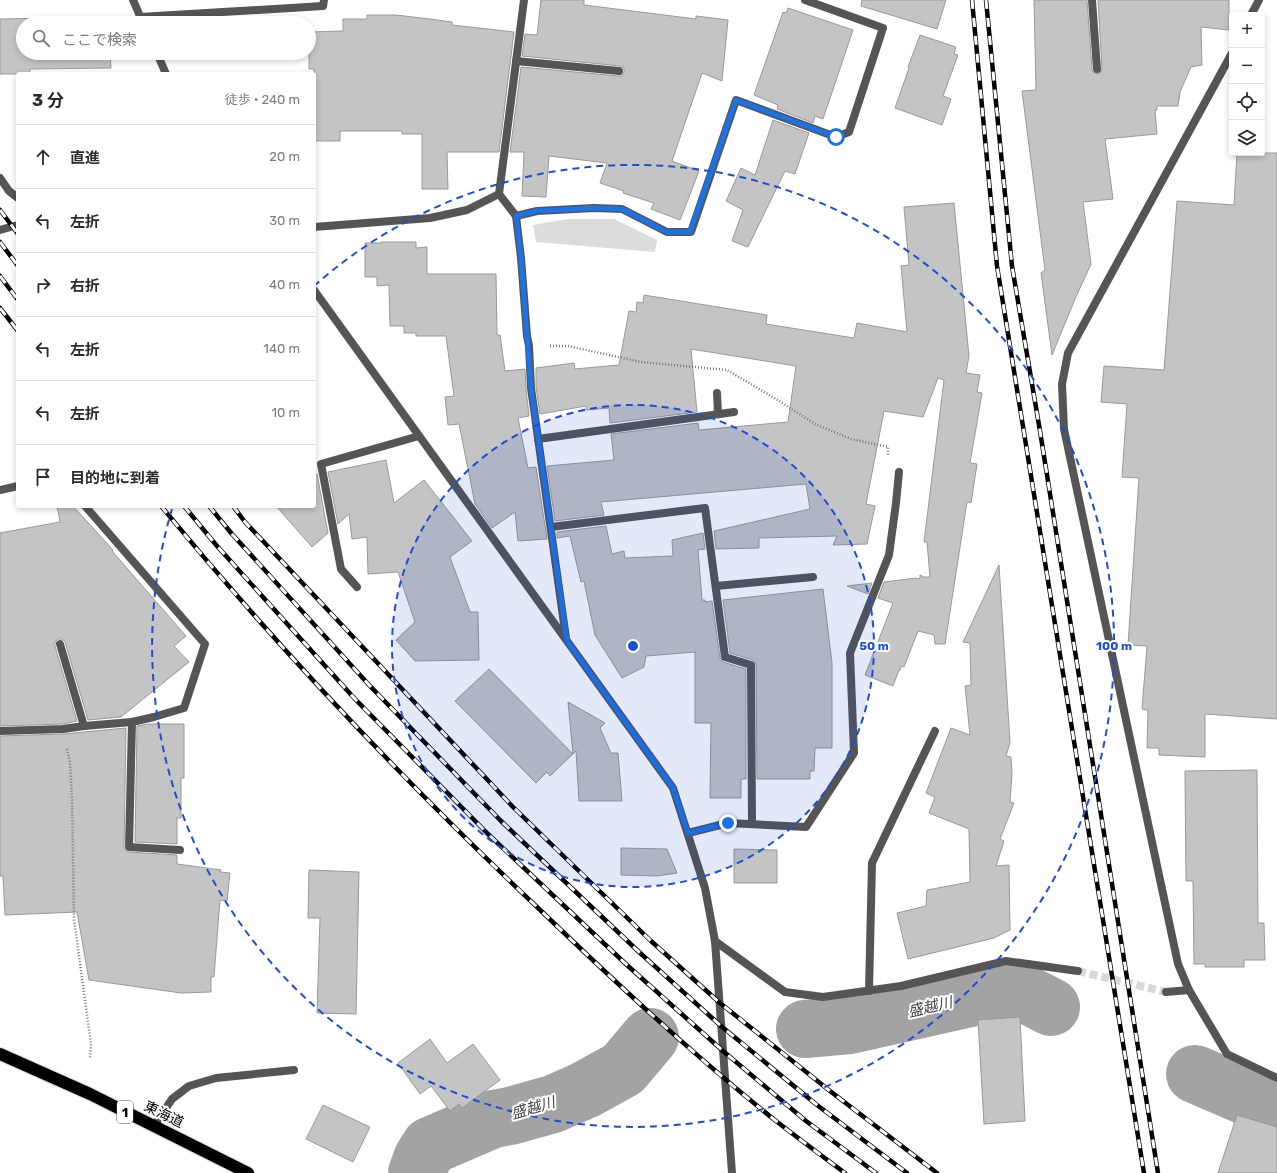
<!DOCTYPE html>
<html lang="ja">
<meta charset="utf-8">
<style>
body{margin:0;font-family:Rubik,"Noto Sans JP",sans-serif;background:#f7f7f7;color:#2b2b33}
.controls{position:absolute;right:12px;top:12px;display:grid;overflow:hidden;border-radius:4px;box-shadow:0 2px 6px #0003}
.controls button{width:36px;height:36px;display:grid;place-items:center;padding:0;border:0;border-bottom:1px solid #e1e1e2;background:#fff;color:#2b2b33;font:20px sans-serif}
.stop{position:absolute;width:12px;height:12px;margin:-9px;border:3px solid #1a73e8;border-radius:50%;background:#fff}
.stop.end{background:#1a73e8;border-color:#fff;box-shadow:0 1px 4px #0008}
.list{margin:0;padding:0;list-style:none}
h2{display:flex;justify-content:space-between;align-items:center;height:52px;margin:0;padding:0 16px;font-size:17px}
h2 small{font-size:13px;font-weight:400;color:#7c7c81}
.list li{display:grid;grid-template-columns:26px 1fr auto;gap:12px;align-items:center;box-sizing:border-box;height:64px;padding:0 16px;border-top:1px solid #e1e1e2}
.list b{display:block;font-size:15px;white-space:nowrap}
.list em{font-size:13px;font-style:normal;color:#7c7c81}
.icon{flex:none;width:22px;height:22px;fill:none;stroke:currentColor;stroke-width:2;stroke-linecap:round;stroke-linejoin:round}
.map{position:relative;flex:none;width:1277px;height:1173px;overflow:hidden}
.search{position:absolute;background:#fff;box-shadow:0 2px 6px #0003;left:16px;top:16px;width:300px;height:44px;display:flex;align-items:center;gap:10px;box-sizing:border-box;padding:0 14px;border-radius:22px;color:#7c7c81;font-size:15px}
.panel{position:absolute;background:#fff;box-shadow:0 2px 6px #0003;left:16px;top:72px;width:300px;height:436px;border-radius:4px}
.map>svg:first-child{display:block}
.green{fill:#dcdcdc}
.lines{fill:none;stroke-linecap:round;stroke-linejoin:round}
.river{stroke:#a3a3a3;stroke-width:58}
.building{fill:#c4c4c4;stroke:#999}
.street-tunnel{stroke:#d9d9d9;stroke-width:8;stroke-dasharray:8 4;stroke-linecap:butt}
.highway-casing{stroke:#dbdbdb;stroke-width:14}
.path{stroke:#777;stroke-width:2.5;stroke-dasharray:1 2;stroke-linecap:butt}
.lane{stroke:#555;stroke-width:8}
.street{stroke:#555;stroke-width:8}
.highway{stroke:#000;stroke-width:12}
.rail-casing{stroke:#000;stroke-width:4.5}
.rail{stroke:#fff;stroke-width:3;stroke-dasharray:9;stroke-linecap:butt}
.route{stroke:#1a73e8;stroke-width:5}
.ring{fill:none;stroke:#1d4ed8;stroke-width:2;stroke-dasharray:7 5}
.labels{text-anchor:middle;stroke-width:4;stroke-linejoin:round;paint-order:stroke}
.shield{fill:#fff;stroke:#4c4c4c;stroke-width:1}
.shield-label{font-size:13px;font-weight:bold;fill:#000}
.street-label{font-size:14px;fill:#000;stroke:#fff}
.water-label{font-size:15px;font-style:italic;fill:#444;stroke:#fff}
.centre{fill:#1d4ed8;stroke:#fff;stroke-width:2}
.ring-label{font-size:12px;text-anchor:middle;font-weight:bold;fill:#1d4ed8;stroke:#fff;stroke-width:4;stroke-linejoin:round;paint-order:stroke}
</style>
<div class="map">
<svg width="1277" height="1173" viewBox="0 0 1277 1173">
<rect width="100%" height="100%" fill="#fff"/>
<path class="green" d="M 568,219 L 614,219 L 657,240 L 655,252 L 536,242 L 533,225 Z"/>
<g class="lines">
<g class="river">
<path d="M 805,1029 L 850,1025 L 1006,990 L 1018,990 L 1051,1007"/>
<path d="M 1195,1074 L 1253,1099 L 1277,1107"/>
<path d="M 417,1173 L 422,1159 L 430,1146 L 493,1119 L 510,1116 L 553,1104 L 585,1090 L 623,1069 L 650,1037"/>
</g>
</g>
<g class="building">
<path d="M 541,0 L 584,0 L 584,5 L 696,19 L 696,16 L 728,20 L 722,81 L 702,73 L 672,161 L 699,171 L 680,220 L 651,209 L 654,203 L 623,193 L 624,191 L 600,183 L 607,163 L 549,156 L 546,197 L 522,196 L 524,152 L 510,152 L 521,67 L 618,76 L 622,76 L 624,72 L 624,68 L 620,66 L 522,56 L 525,34 L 537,35 Z"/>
<path d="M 862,0 L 946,0 L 937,29 L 861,6 Z"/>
<path d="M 1034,0 L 1087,0 L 1092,69 L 1093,72 L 1097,74 L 1100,73 L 1102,69 L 1098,0 L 1229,0 L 1229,30 L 1201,27 L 1202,65 L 1191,67 L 1180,92 L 1178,106 L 1157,106 L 1157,110 L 1155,110 L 1157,134 L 1105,139 L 1113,199 L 1083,202 L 1091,264 L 1075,299 L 1052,355 L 1041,273 L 1045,270 L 1022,91 L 1036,90 Z"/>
<path d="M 788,8 L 853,30 L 823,119 L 815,116 L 813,123 L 777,109 L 778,105 L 754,95 L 783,12 L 786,13 Z"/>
<path d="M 367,15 L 396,15 L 430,19 L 452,22 L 452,25 L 514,32 L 499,152 L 447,152 L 448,189 L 422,189 L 422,134 L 402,134 L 402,131 L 340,131 L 340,141 L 314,141 L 314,69 L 309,69 L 309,32 L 343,31 L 343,19 L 367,19 Z"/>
<path d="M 110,17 L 110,23 L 23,23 L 23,53 L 110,53 L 111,68 L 30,69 L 30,74 L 0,74 L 0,19 Z"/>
<path d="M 920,35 L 956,47 L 954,54 L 958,55 L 943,96 L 951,99 L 942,125 L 895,108 L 909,68 L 908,67 Z"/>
<path d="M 773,120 L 809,133 L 795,174 L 785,171 L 748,247 L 732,241 L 743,210 L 726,201 L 741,168 L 755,175 Z"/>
<path d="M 1237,153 L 1277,153 L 1277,719 L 1205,714 L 1205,757 L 1159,755 L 1159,748 L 1147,748 L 1148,710 L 1142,709 L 1147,646 L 1128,645 L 1139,478 L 1122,477 L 1127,404 L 1101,402 L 1104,366 L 1164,370 L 1177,201 L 1234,205 Z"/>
<path d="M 954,203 L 969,356 L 966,373 L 980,375 L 977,392 L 982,393 L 970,463 L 977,464 L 971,503 L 967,502 L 945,644 L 935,644 L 934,635 L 918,631 L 904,667 L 901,666 L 900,670 L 899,670 L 893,686 L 865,675 L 893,603 L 878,598 L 884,582 L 916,578 L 920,579 L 920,575 L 924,577 L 930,577 L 927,542 L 924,542 L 944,380 L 938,378 L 923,417 L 884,411 L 866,504 L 875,506 L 867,544 L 833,545 L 837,536 L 759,538 L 759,548 L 716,549 L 714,531 L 810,509 L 806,484 L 601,502 L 604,515 L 555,521 L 547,466 L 614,460 L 611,434 L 698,423 L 699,430 L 788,422 L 796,366 L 691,349 L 697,412 L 610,423 L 609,408 L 586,410 L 586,406 L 540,414 L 536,387 L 536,368 L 574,363 L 575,369 L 619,365 L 629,311 L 636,312 L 637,302 L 643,303 L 644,295 L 767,315 L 766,324 L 854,338 L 857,323 L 907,332 L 901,266 L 909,265 L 904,207 Z"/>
<path d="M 381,242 L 416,242 L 416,248 L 427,247 L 427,274 L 496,274 L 497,335 L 500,335 L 505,371 L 525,369 L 526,389 L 529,416 L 518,418 L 528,468 L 536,467 L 547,539 L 518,541 L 515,512 L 492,528 L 475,504 L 459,424 L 448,425 L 445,397 L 454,396 L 446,336 L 416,336 L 416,333 L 404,333 L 404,326 L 390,326 L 389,285 L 377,286 L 377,277 L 365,277 L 365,243 L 381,243 Z"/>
<path d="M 386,460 L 394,503 L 424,480 L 472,541 L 450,557 L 470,612 L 478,612 L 479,660 L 415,661 L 396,640 L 415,622 L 398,572 L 368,574 L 367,537 L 352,539 L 349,514 L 338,524 L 328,472 Z"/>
<path d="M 317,474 L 328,533 L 312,547 L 276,506 L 314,506 L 314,475 Z"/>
<path d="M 57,506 L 73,506 L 113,550 L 112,551 L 186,636 L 174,646 L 189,662 L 121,717 L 88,720 L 65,642 L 62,639 L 58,639 L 55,642 L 55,646 L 77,721 L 63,724 L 0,726 L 0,533 L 60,522 Z"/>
<path d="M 606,526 L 612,554 L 624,551 L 625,558 L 673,556 L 672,540 L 703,533 L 705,549 L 698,550 L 702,600 L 705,600 L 705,602 L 712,601 L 720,658 L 723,662 L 746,669 L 746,779 L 741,779 L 741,798 L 710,798 L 711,723 L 695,723 L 695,652 L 646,656 L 644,667 L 622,678 L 595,635 L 584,581 L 581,582 L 570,536 L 557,538 L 557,532 Z"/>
<path d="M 999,565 L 1010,743 L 1006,756 L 1011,757 L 1012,774 L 1010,802 L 1014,803 L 1000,839 L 1004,841 L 996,866 L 1009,865 L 1010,930 L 994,938 L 908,959 L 897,913 L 926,906 L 927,890 L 970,882 L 969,829 L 929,813 L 935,797 L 926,793 L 951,728 L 970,735 L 965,686 L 971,685 L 970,643 L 963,642 Z"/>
<path d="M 872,583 L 868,594 L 847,586 Z"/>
<path d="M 823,589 L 832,663 L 832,748 L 815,748 L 814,771 L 810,771 L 810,779 L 757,779 L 756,664 L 753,660 L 730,653 L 723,600 Z"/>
<path d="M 489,669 L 573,754 L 568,702 L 605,723 L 600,728 L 611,753 L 618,753 L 622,801 L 579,801 L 576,751 L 550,776 L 547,772 L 536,783 L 455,701 Z"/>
<path d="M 149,724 L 184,724 L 184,778 L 181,778 L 181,818 L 177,818 L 177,844 L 135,842 L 137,726 Z"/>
<path d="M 126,728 L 124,847 L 124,850 L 129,852 L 177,855 L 177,864 L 221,870 L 220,872 L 230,873 L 227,901 L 220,900 L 214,976 L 214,977 L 211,977 L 211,992 L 181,993 L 89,980 L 77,912 L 5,915 L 3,876 L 0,876 L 0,736 L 63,734 Z"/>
<path d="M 1257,770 L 1258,923 L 1264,923 L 1265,960 L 1244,960 L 1244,967 L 1205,967 L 1205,964 L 1194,964 L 1193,881 L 1186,881 L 1185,771 Z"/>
<path d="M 621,848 L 667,849 L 677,873 L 657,876 L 621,875 Z"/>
<path d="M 734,849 L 777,850 L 777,883 L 734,883 Z"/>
<path d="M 309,870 L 359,872 L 356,1014 L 317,1013 L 320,918 L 308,918 Z"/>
<path d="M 1020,1017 L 1025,1121 L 984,1124 L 978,1020 Z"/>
<path d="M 430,1039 L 447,1063 L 473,1044 L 500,1080 L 462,1108 L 459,1104 L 450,1111 L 431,1086 L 420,1094 L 398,1063 Z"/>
<path d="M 323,1105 L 370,1127 L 353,1162 L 306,1139 Z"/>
<path d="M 1237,1115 L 1277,1127 L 1277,1173 L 1218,1173 Z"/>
</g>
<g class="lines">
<path class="street-tunnel" d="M 1078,971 L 1166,992"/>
<defs>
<path id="highway" d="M 0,1054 L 90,1094 L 248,1173"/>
</defs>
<use href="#highway" class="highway-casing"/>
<g class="path">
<path d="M 550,346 L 568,346 L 641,362 L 727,370 L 776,399 L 815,424 L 851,439 L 888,447 L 888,455"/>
<path d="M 67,749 L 70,762 L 72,799 L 74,919 L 91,1044 L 90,1059"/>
</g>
<g class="lane">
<path d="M 0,178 L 9,191 L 18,198"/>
<path d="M 516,216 L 537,211 L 594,208 L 622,209 L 667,232 L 691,232 L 736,100 L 836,137 L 849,132 L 883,28 L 805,0"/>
<path d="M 538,439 L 734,412"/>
<path d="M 0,490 L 18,486"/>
<path d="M 551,527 L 705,508 L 725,657 L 751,665 L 752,824"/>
<path d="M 716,586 L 813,577"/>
<path d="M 357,587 L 341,569 L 321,464 L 419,436"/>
<path d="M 60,644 L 84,726"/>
<path d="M 132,722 L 129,847 L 180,850"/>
<path d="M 0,731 L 63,729 L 84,726 L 132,722 L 154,717 L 184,708 L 205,644 L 85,506"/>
<path d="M 869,991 L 872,863 L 935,731"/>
<path d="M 154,1126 L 172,1099 L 189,1086 L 216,1078 L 294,1070"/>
</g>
<g class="street">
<path d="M 133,0 L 143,23"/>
<path d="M 524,0 L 499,194 L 516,216 L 521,258 L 527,336 L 529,346 L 531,388 L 566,638"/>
<path d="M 1092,0 L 1097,69"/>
<path d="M 1251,15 L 1259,0"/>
<path d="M 140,17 L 323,6 L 324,0"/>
<path d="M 157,53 L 166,74"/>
<path d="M 516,61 L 619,71"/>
<path d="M 314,227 L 430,218 L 467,210 L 499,194"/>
<path d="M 0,230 L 18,225"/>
<path d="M 314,290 L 673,788 L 705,888 L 715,941 L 732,1173"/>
<path d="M 717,393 L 718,414"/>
<path d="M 688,833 L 728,823 L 806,827 L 854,753 L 850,653 L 889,555 L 896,503 L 899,472"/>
<path d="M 715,941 L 785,992 L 823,997 L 901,986 L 1006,961 L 1078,971"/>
<path d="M 1189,990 L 1178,964 L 1064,429 L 1062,384 L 1068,353 L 1232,53"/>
<path d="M 1166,992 L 1189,990 L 1227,1054 L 1277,1078"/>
</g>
<use href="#highway" class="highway"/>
<defs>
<g id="rail">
<path d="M 972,0 L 997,266 L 1144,1173"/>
<path d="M 986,0 L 1012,266 L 1040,431 L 1158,1173"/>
<path d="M 0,210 L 18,234"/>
<path d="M 0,242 L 18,266"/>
<path d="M 0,276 L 18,300"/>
<path d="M 0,308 L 18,331"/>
<path d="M 161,506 C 277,647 403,780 536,906 C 613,980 692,1054 776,1121 C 799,1139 822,1156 845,1173"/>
<path d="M 184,506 L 217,546 L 355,699 L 488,834 L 628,966 L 723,1051 L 806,1121 L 876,1173"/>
<path d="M 209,506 L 232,534 L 370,686 L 501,821 L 639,952 L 721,1026 L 817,1105 L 907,1173"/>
<path d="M 233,506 L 245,522 L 513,807 L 651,941 L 720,1003 L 830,1091 L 937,1173"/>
</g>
</defs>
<use href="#rail" class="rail-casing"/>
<use href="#rail" class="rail"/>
</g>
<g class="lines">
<path class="route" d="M 728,823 L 688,833 L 673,788 L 567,641 L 531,388 L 521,258 L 516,216 L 537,211 L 594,208 L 622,209 L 667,232 L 690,232 L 736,100 L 836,137"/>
</g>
<circle cx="633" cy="646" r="241" fill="#1d4ed8" fill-opacity=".12"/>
<g class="ring">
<circle cx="633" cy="646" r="241"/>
<path d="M314 286A481 481 0 1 1 172 509"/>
</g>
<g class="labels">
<rect class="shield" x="117" y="1101" width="16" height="22" rx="3"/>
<g class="shield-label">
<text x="125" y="1117">1</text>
</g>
<g class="street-label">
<text transform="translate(164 1114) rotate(26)" y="5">東海道</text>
</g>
<g class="water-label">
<text transform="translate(930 1007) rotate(-13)" y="5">盛越川</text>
<text transform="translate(533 1108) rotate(-16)" y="5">盛越川</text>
</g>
</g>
<circle cx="633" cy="646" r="6" class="centre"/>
<g class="ring-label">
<text x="874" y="650">50 m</text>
<text x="1114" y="650">100 m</text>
</g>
</svg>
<div class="controls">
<button>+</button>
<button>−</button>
<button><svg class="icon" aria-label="locate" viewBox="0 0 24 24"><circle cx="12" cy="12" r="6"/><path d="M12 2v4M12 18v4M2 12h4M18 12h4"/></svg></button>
<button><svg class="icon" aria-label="layers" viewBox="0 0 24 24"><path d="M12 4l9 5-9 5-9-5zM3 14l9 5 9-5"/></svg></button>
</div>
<div class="stop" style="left:836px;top:137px"></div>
<div class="stop end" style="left:728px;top:823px"></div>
<div class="search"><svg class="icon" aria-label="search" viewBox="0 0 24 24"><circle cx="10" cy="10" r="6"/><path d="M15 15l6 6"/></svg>ここで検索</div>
<section class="panel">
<h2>3 分<small>徒歩 · 240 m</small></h2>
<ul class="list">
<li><svg class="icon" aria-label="ahead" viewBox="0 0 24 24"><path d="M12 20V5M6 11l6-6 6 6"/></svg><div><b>直進</b></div><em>20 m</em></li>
<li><svg class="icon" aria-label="left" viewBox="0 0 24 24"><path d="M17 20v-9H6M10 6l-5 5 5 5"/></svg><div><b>左折</b></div><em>30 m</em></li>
<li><svg class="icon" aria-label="right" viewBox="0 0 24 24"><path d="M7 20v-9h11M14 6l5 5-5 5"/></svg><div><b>右折</b></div><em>40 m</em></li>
<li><svg class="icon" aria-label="left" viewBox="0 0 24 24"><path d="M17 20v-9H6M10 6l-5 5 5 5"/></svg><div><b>左折</b></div><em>140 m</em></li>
<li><svg class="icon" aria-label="left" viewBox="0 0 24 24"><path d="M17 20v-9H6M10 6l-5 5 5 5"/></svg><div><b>左折</b></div><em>10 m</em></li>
<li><svg class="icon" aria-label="arrive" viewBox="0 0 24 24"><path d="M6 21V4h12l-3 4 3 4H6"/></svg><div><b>目的地に到着</b></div></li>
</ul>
</section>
</div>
